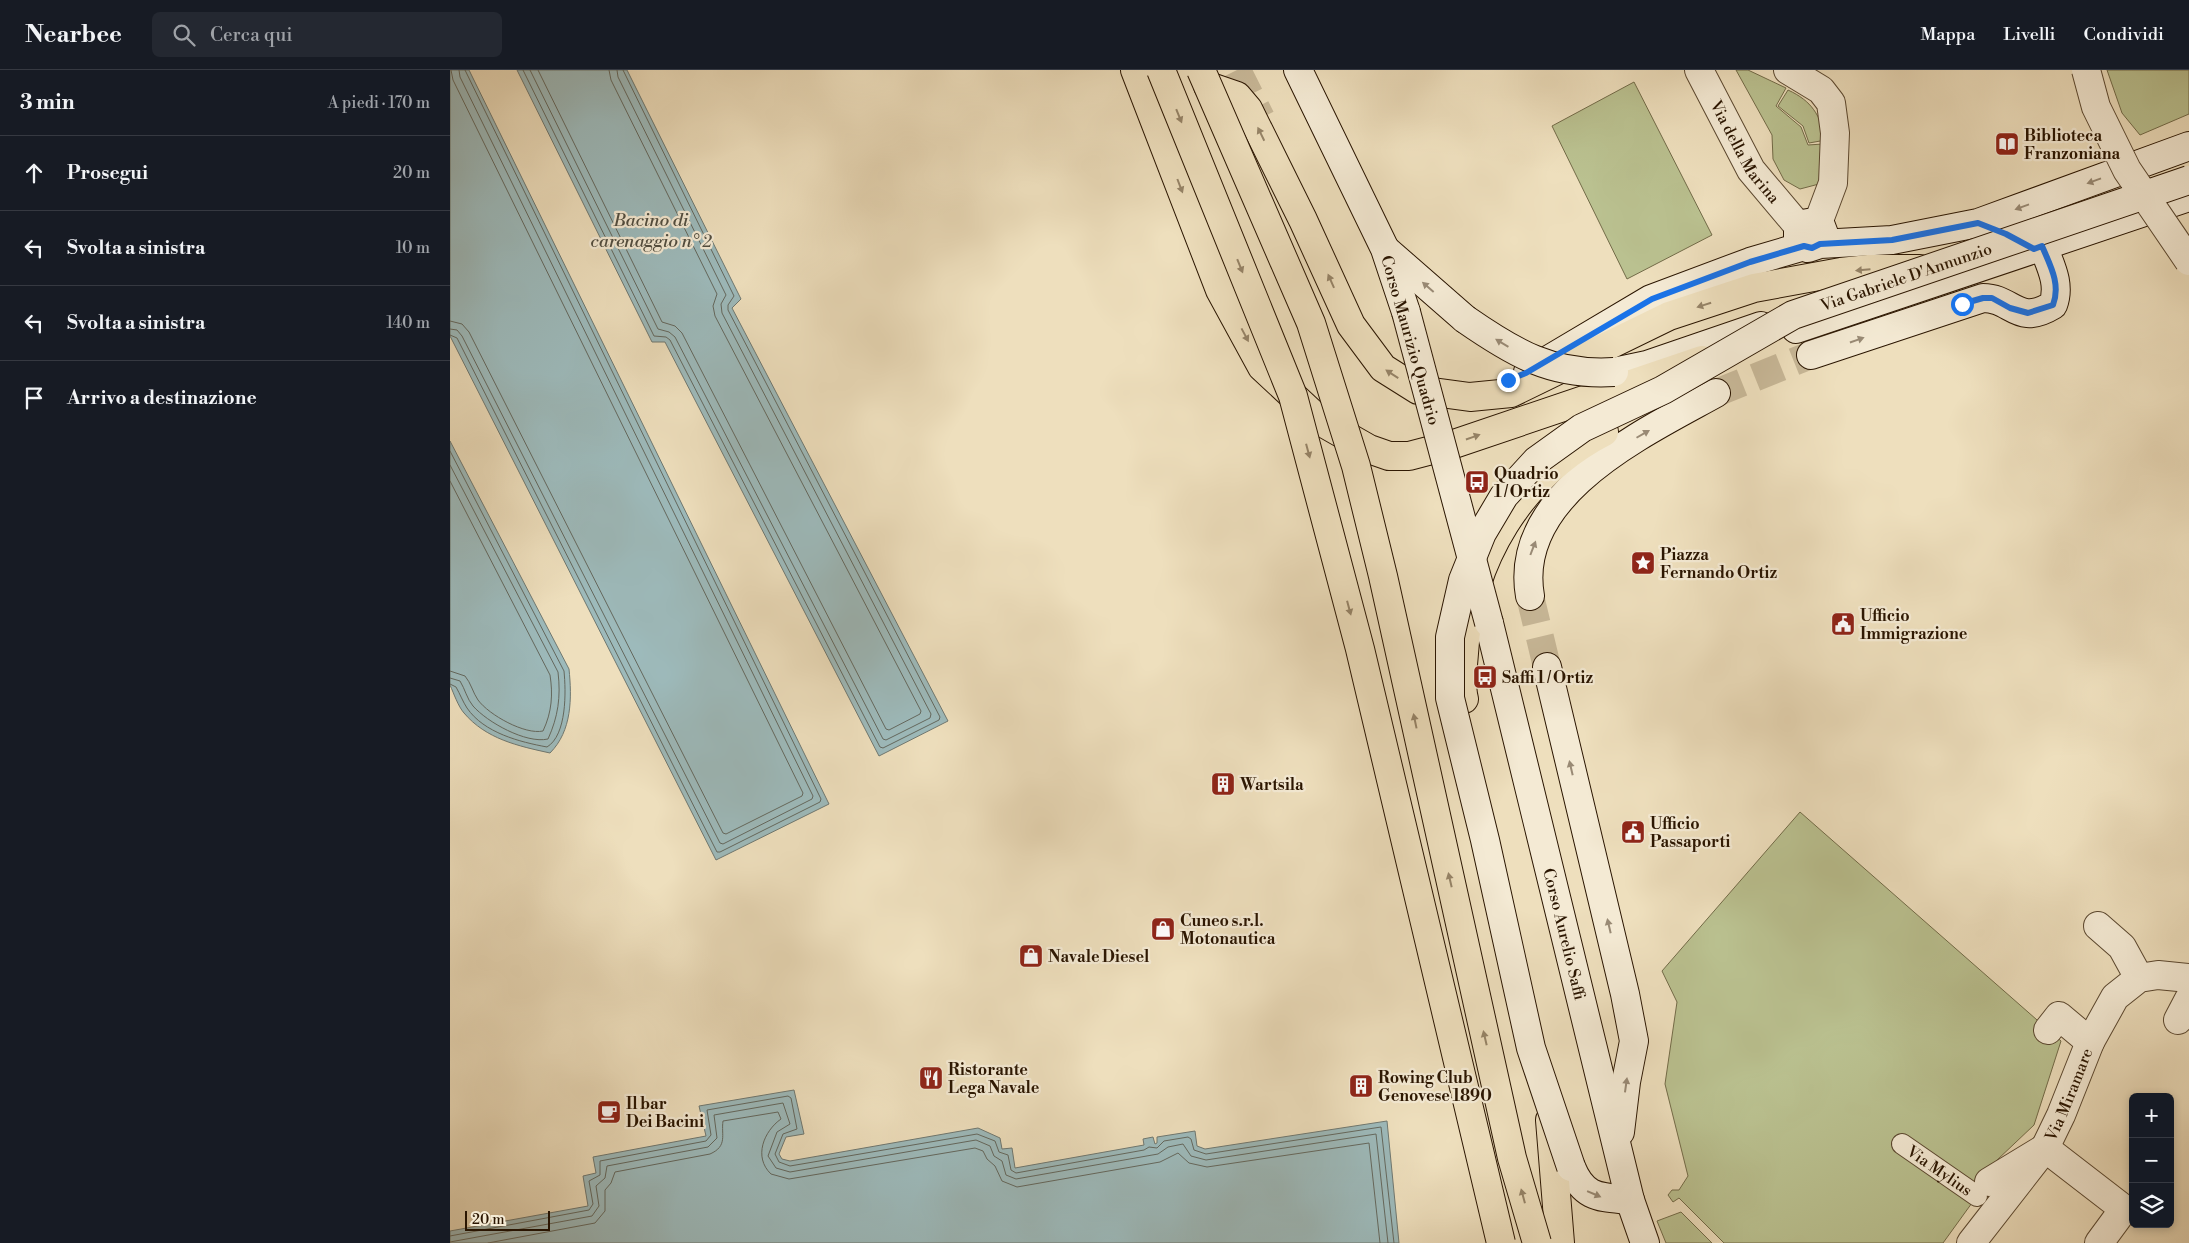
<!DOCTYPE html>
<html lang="it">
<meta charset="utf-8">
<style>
body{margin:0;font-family:"Libre Bodoni",serif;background:#242831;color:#f1f3f6}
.controls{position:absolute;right:15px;bottom:15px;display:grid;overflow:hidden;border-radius:8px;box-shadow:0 2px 8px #0003}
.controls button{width:45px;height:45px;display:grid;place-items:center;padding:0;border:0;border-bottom:1px solid #363941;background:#171b24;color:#f1f3f6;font:25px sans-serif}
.scale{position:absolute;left:15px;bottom:12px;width:85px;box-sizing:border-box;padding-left:5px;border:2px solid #2a1501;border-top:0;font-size:14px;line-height:18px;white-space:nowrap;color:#2a1501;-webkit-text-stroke:4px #f4ead4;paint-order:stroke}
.stop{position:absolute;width:15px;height:15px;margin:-11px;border:4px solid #1a73e8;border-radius:50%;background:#fff}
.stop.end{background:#1a73e8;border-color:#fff;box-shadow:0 1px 5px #0008}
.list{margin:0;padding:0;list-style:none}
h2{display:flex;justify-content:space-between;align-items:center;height:65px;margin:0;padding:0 20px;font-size:21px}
h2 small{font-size:16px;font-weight:400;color:#9ea1a6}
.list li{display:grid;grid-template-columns:32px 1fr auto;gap:15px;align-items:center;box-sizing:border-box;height:75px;padding:0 20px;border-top:1px solid #363941}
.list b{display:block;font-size:19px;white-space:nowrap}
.list em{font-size:16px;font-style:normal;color:#9ea1a6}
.icon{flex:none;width:28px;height:28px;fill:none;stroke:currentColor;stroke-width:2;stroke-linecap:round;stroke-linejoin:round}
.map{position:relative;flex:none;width:1739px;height:1173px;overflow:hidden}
header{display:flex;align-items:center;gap:30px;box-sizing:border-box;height:70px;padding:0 25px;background:#171b24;border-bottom:1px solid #363941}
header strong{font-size:24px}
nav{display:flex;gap:28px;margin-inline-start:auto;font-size:18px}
.search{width:350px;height:45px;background:#242831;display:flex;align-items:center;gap:12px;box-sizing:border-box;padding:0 18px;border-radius:8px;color:#9ea1a6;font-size:19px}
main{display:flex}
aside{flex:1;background:#171b24}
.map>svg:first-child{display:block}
.green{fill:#bac190;stroke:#726b48}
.water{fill:#9dbabb;stroke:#6f7871}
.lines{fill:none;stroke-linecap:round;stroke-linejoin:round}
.shore{stroke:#64685e;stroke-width:1}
.secondary-tunnel{stroke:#c7b797;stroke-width:28;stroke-dasharray:28 14;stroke-linecap:butt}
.pedestrian-casing{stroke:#5b4830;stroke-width:22}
.minor-casing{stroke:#5b4830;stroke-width:30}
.tertiary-casing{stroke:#5b4830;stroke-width:30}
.secondary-casing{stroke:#2a1501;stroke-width:30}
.trunk-casing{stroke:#2a1501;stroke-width:30}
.pedestrian{stroke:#f4ead4;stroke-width:20}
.minor{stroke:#f4ead4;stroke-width:28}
.tertiary{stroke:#f4ead4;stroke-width:28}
.secondary{stroke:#f4ead4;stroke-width:28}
.trunk{stroke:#eedfbd;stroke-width:28}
.minor-bridge-casing{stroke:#5b4830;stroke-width:30;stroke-linecap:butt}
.secondary-bridge-casing{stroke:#2a1501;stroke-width:30;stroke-linecap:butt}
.trunk-bridge-casing{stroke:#2a1501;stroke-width:30;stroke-linecap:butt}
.minor-bridge{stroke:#f4ead4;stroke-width:28}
.secondary-bridge{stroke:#f4ead4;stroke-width:28}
.trunk-bridge{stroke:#eedfbd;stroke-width:28}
.oneway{fill:#968468}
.oneway2{fill:#998a75}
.route{stroke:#1a73e8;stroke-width:6}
.labels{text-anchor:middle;stroke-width:4.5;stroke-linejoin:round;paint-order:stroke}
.poi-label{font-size:16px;font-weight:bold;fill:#2a1501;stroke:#f4ead4;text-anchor:start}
.street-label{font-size:16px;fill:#2a1501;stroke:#f4ead4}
.water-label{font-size:18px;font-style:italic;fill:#524f42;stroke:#f4ead4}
</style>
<header>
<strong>Nearbee</strong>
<div class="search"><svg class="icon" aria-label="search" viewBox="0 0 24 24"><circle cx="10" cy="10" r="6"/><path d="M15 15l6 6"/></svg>Cerca qui</div>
<nav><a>Mappa</a><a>Livelli</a><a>Condividi</a></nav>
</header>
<main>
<aside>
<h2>3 min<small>A piedi · 170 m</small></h2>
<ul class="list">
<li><svg class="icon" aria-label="ahead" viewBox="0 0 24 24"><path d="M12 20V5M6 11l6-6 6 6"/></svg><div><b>Prosegui</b></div><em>20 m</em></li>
<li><svg class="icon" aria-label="left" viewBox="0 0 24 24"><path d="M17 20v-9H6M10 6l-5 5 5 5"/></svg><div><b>Svolta a sinistra</b></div><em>10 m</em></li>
<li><svg class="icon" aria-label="left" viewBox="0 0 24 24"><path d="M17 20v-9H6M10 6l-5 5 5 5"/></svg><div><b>Svolta a sinistra</b></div><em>140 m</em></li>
<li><svg class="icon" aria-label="arrive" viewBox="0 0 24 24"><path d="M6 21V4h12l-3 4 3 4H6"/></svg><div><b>Arrivo a destinazione</b></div></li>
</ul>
</aside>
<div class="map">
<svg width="1739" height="1173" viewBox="0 0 1739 1173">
<rect width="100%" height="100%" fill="#eedfbd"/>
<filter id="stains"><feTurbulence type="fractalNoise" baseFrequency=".004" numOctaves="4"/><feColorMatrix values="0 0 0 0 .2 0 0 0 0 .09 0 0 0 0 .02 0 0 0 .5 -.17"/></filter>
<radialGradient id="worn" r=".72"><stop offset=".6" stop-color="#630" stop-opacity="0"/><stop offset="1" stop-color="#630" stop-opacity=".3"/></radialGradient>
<g class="green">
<path d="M 1286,0 L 1298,0 L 1336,18 L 1326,36 L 1351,57 L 1358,75 L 1373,74 L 1369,114 L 1350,119 L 1334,110 L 1323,89 L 1322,65 Z"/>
<path d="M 1657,0 L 1739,0 L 1739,44 L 1690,65 L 1672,43 Z"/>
<path d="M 1184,12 L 1262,165 L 1177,209 L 1102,56 Z"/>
<path d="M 1338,20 C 1362,31 1370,45 1376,70 L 1359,73 L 1353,56 L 1328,36 Z"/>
<path d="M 1350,742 L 1611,971 L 1584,1055 L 1527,1109 L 1527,1126 L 1493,1173 L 1274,1173 L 1229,1128 L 1223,1132 L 1218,1125 L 1222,1120 L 1229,1120 L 1238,1106 L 1215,1014 L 1227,932 L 1212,901 Z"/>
<path d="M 1231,1142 L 1262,1173 L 1216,1173 L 1207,1151 Z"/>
</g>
<g class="water">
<path d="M 0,0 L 19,0 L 379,734 L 266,790 L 0,266 Z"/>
<path d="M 67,0 L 177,0 L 291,229 L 282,238 L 498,651 L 429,686 L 215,272 L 202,272 Z"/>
<path d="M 0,371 L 119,599 C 122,628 122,661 100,683 C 68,676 36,669 14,643 C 8,636 4,624 0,615 Z"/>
<path d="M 344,1020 L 354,1064 L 336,1067 L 329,1084 L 332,1089 L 340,1091 L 528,1058 L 550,1068 L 552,1079 L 562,1078 L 565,1098 L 694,1075 L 693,1069 L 703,1067 L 705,1074 L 707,1073 L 707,1067 L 745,1061 L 747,1076 L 755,1079 L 937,1051 L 949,1173 L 0,1173 L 0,1161 L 138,1136 L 133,1106 L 146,1103 L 143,1087 L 256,1066 L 249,1036 Z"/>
</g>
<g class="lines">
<g class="shore">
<path d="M 73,0 L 204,266 L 216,267 L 220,270 L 430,677 L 433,678 L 489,650 L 490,647 L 278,240 L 278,235 L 284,226 L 173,0"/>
<path d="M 80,0 L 208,259 L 219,262 L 225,267 L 433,669 L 436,670 L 480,648 L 481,644 L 272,243 L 271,234 L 276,225 L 168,7 L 167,0"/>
<path d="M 88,0 L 212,252 L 225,256 L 232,263 L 436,659 L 439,660 L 470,644 L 471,641 L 265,246 L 263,236 L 267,224 L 161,10 L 159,0"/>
<path d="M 0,251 L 12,254 L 19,262 L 273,763 L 276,764 L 352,726 L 353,723 L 3,10 L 1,0"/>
<path d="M 0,259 L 7,260 L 12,266 L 270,773 L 273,774 L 362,729 L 363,726 L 10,7 L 9,0"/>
<path d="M 0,265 L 7,268 L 267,782 L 270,782 L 370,732 L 371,729 L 15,0"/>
<path d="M 0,381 L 114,601 C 116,621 117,665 97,677 C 70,672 34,663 17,638 C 13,632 10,624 6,617 L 0,614"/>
<path d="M 0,395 L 108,602 C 111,627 108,647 98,669 C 76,674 37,652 23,636 C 17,629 15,619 10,611 L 0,608"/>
<path d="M 0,411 L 100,605 C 103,624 102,642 93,661 C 75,665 39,645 28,630 C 23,623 21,613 15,606 L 0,601"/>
<path d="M 0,1166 L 139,1140 L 143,1134 L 139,1111 L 150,1105 L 150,1091 L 256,1071 L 261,1065 L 257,1040 L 338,1026 L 341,1028 L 347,1059 L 333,1064 L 325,1084 L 329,1092 L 340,1096 L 527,1064 L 545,1071 L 549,1082 L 558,1085 L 561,1100 L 566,1103 L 694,1080 L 699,1077 L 707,1078 L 714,1071 L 738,1067 L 741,1069 L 744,1080 L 756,1084 L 931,1057 L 944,1173"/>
<path d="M 0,1172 L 142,1146 L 149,1136 L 146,1116 L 155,1108 L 157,1096 L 258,1077 L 267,1068 L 264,1045 L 333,1033 L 340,1054 L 327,1062 L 318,1086 L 326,1098 L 340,1102 L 526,1070 L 540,1076 L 544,1086 L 552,1091 L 556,1105 L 566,1109 L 708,1084 L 718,1077 L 733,1074 L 741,1086 L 756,1090 L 926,1064 L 938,1173"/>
<path d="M 38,1173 L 145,1153 L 155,1141 L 155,1120 L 161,1113 L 165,1102 L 260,1084 C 278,1076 271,1065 273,1051 L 328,1042 L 331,1049 C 314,1061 303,1087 321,1104 L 339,1109 L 525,1078 L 533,1081 L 537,1089 L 545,1096 L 552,1111 L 567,1117 L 710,1092 L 728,1083 L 739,1093 L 757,1097 L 919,1073 L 930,1173"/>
</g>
<g class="secondary-tunnel">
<path d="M 787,0 L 811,48"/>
<path d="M 1266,323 L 1361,285"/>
<path d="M 1080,526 L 1097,597"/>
</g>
<defs>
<g id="pedestrian">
<path id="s1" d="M 1452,1074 L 1527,1126"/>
</g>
<g id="minor">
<path d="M 1338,0 L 1371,20 L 1381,33 L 1385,63 L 1383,113 L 1368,153"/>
<path d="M 1648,856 L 1672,877 L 1689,908"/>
<path d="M 1728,950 L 1739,929"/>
<path d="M 1598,960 L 1609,946 L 1640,972"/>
<path d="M 1539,1112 L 1595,1078 L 1674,1139 L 1649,1173"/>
<path id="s2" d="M 1521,1173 L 1595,1078 L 1611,1045 L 1640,972 L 1665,927 L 1689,908 L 1708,905 L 1739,908"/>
</g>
<g id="tertiary">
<path id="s3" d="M 1249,0 L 1301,100 L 1349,157"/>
</g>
<g id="secondary">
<path d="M 848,0 L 935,179 L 956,242"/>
<path d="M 1370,174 L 1374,164 L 1371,156 L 1364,152 L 1352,154 L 1348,161 L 1348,169 L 1358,178 L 1370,174 L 1442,170 L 1528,153 L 1739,76"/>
<path d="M 936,180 L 1015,249"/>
<path d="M 1346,259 L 1739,127"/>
<path d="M 1361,285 L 1533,228 C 1563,228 1567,257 1603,235 C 1611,214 1600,195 1593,176"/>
<path d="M 1078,302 L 1201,229 L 1300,192 L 1354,176"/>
<path d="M 1164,302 L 1197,295 L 1311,256"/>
<path d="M 1080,526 C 1062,424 1194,363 1266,323"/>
<path id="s4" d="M 1039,553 L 1180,1130 L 1195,1173"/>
<path d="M 1097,597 L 1175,924 L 1184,971 L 1176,1012 L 1170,1062"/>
<path d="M 1121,1097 C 1134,1129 1150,1127 1180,1130"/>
</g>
<g id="trunk">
<path d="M 685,0 L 770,220 L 812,297 L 870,351 L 919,379 L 939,386 L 959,386 L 1001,375 L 1252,290"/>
<path d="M 758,16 L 787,26 L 798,39 L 853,150 L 901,255 L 933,298 L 968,320 L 1020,327 L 1061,323 L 1219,246 L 1304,218 L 1391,202 L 1419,199 L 1470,199"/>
<path d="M 1014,629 C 1010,614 1013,598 1014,583 C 1019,491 1071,405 1154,362"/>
<path d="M 1100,1050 L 1110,1173"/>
</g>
</defs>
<use href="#pedestrian" class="pedestrian-casing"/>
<use href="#minor" class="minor-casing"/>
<use href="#tertiary" class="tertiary-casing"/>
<use href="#secondary" class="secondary-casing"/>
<use href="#trunk" class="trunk-casing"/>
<use href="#pedestrian" class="pedestrian"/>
<use href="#minor" class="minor"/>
<use href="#tertiary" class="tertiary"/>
<use href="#secondary" class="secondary"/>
<use href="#trunk" class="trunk"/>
<defs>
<path id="minor-bridge" d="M 1636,0 L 1646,37 L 1677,100 L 1739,191"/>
<g id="secondary-bridge">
<path d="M 956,242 L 1039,553"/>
<path d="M 1015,249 C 1064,283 1102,306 1164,302"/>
<path id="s5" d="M 1121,1097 L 1081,978 L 1035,770 L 1000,628 L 1000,567 L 1013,510 L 1032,463 L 1054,426 L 1086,391 L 1132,358 L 1213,320 L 1343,245 L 1739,110"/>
</g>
<g id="trunk-bridge">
<path d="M 711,0 L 843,326 L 910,579 L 1051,1173"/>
<path d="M 751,0 L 861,253 L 906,396 L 933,506 L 1062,1088 L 1087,1173"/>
</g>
</defs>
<use href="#minor-bridge" class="minor-bridge-casing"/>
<use href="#secondary-bridge" class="secondary-bridge-casing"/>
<use href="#trunk-bridge" class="trunk-bridge-casing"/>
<use href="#minor-bridge" class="minor-bridge"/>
<use href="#secondary-bridge" class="secondary-bridge"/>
<use href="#trunk-bridge" class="trunk-bridge"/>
</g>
<defs><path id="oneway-solid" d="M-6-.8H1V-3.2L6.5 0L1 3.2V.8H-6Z" transform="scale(1.25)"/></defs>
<g class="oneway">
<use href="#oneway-solid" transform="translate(729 46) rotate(68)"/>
<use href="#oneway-solid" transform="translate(811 64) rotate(-116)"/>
<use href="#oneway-solid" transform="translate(730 116) rotate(69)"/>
<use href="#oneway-solid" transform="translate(790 196) rotate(68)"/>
<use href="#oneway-solid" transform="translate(1413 200) rotate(175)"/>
<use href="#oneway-solid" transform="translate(881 211) rotate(-114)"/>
<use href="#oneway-solid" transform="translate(1254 235) rotate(162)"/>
<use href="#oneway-solid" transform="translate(795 265) rotate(62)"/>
<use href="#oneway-solid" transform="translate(942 304) rotate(-147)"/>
<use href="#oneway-solid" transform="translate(1023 367) rotate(-19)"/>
<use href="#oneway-solid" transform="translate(858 381) rotate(75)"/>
<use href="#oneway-solid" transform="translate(899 538) rotate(75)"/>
<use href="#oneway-solid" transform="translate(965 651) rotate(-102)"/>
<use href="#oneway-solid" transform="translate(1000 810) rotate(-103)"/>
<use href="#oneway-solid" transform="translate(1035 968) rotate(-103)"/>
<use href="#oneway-solid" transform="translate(1073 1126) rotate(-105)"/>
</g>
<g class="oneway2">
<use href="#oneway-solid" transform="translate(1644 111) rotate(160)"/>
<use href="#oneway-solid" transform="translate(1572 137) rotate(160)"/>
<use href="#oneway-solid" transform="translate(978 217) rotate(-139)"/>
<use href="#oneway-solid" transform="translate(1407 270) rotate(-19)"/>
<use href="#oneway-solid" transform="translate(1052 273) rotate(-149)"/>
<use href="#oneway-solid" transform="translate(1193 364) rotate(-30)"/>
<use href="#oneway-solid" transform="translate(1083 478) rotate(-69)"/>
<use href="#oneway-solid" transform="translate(1121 698) rotate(-103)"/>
<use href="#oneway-solid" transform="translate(1159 856) rotate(-103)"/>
<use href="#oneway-solid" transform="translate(1176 1015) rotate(-82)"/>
<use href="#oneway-solid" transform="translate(1144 1124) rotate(23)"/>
</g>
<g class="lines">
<path class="route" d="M 1058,310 L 1076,303 L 1202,229 L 1300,192 L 1354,176 L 1362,178 L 1370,174 L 1442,170 L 1528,153 L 1556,164 L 1584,179 L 1592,176 C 1600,195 1611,214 1603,235 L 1578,243 L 1560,238 L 1542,228 L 1533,228 L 1512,234"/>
</g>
<defs>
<symbol id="library-square" viewBox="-11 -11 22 22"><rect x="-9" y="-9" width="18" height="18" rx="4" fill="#8f2418" stroke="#f4ead4"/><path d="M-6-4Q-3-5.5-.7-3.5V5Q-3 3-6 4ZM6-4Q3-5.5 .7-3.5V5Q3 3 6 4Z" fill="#fff"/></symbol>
<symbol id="bus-square" viewBox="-11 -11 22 22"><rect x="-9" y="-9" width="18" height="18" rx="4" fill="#8f2418" stroke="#f4ead4"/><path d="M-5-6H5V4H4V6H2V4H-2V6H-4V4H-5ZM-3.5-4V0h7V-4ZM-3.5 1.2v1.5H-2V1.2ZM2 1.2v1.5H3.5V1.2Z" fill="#fff"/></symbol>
<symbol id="sight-square" viewBox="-11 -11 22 22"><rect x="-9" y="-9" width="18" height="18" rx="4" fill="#8f2418" stroke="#f4ead4"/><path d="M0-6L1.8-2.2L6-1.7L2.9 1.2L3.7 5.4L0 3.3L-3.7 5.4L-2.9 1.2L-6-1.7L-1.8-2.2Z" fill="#fff"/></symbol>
<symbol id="civic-square" viewBox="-11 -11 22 22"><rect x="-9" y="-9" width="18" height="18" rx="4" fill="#8f2418" stroke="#f4ead4"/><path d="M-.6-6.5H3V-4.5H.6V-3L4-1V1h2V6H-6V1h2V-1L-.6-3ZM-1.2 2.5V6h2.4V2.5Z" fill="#fff"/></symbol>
<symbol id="building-square" viewBox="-11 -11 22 22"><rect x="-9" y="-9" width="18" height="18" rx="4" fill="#8f2418" stroke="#f4ead4"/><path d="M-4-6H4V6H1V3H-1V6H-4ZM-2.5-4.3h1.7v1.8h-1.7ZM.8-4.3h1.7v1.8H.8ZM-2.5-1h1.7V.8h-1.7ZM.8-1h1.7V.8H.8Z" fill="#fff"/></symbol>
<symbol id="shop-square" viewBox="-11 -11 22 22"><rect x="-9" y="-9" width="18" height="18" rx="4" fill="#8f2418" stroke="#f4ead4"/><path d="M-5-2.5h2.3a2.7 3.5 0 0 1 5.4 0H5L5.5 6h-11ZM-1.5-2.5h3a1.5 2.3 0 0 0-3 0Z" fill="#fff"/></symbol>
<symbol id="restaurant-square" viewBox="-11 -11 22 22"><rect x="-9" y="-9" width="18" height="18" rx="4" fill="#8f2418" stroke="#f4ead4"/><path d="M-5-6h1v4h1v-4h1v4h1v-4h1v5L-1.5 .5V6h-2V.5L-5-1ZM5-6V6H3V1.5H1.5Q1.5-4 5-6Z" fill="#fff"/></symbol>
<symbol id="cafe-square" viewBox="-11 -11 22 22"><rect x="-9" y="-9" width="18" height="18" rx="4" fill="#8f2418" stroke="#f4ead4"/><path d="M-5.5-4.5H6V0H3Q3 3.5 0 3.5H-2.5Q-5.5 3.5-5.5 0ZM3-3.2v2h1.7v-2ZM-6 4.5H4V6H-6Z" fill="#fff"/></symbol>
</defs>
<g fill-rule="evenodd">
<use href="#library-square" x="1543" y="60" width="28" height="28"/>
<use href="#bus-square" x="1013" y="398" width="28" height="28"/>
<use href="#sight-square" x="1179" y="479" width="28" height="28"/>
<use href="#civic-square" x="1379" y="540" width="28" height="28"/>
<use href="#bus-square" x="1021" y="593" width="28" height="28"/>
<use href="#building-square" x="759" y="700" width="28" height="28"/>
<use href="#civic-square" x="1169" y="748" width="28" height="28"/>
<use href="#shop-square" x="699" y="845" width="28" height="28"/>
<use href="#shop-square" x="567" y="872" width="28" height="28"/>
<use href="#restaurant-square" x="467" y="994" width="28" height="28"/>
<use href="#building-square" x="897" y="1002" width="28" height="28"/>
<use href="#cafe-square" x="145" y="1028" width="28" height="28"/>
</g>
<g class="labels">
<g class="poi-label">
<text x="1574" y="71">Biblioteca<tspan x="1574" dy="18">Franzoniana</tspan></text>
<text x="1044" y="409">Quadrio<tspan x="1044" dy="18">1 / Ortiz</tspan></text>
<text x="1210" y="490">Piazza<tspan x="1210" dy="18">Fernando Ortiz</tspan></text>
<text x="1410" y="551">Ufficio<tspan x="1410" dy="18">Immigrazione</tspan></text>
<text x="1052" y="613">Saffi 1 / Ortiz</text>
<text x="790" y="720">Wartsila</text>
<text x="1200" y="759">Ufficio<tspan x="1200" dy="18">Passaporti</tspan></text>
<text x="730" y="856">Cuneo s.r.l.<tspan x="730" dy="18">Motonautica</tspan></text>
<text x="598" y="892">Navale Diesel</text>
<text x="498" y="1005">Ristorante<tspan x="498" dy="18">Lega Navale</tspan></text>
<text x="928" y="1013">Rowing Club<tspan x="928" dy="18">Genovese 1890</tspan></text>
<text x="176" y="1039">Il bar<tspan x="176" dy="18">Dei Bacini</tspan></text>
</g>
<g class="street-label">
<text dy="6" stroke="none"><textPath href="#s3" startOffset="94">Via della Marina</textPath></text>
<text dy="6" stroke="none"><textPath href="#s5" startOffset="1161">Via Gabriele D'Annunzio</textPath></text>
<text transform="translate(961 270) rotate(74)" y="6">Corso Maurizio Quadrio</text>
<text dy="6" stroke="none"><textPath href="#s4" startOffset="320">Corso Aurelio Saffi</textPath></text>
<text dy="6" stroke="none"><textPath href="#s2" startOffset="179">Via Miramare</textPath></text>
<text dy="6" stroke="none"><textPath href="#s1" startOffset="46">Via Mylius</textPath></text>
</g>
<g class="water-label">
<text x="201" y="156">Bacino di<tspan x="201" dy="21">carenaggio n° 2</tspan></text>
</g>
</g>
<rect width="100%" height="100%" filter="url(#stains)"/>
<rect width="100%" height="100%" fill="url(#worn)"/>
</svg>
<div class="controls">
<button>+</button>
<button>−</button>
<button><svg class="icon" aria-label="layers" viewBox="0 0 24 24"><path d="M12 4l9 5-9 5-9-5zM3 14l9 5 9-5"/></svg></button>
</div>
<div class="scale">20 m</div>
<div class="stop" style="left:1512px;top:234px"></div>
<div class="stop end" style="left:1058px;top:310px"></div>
</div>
</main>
